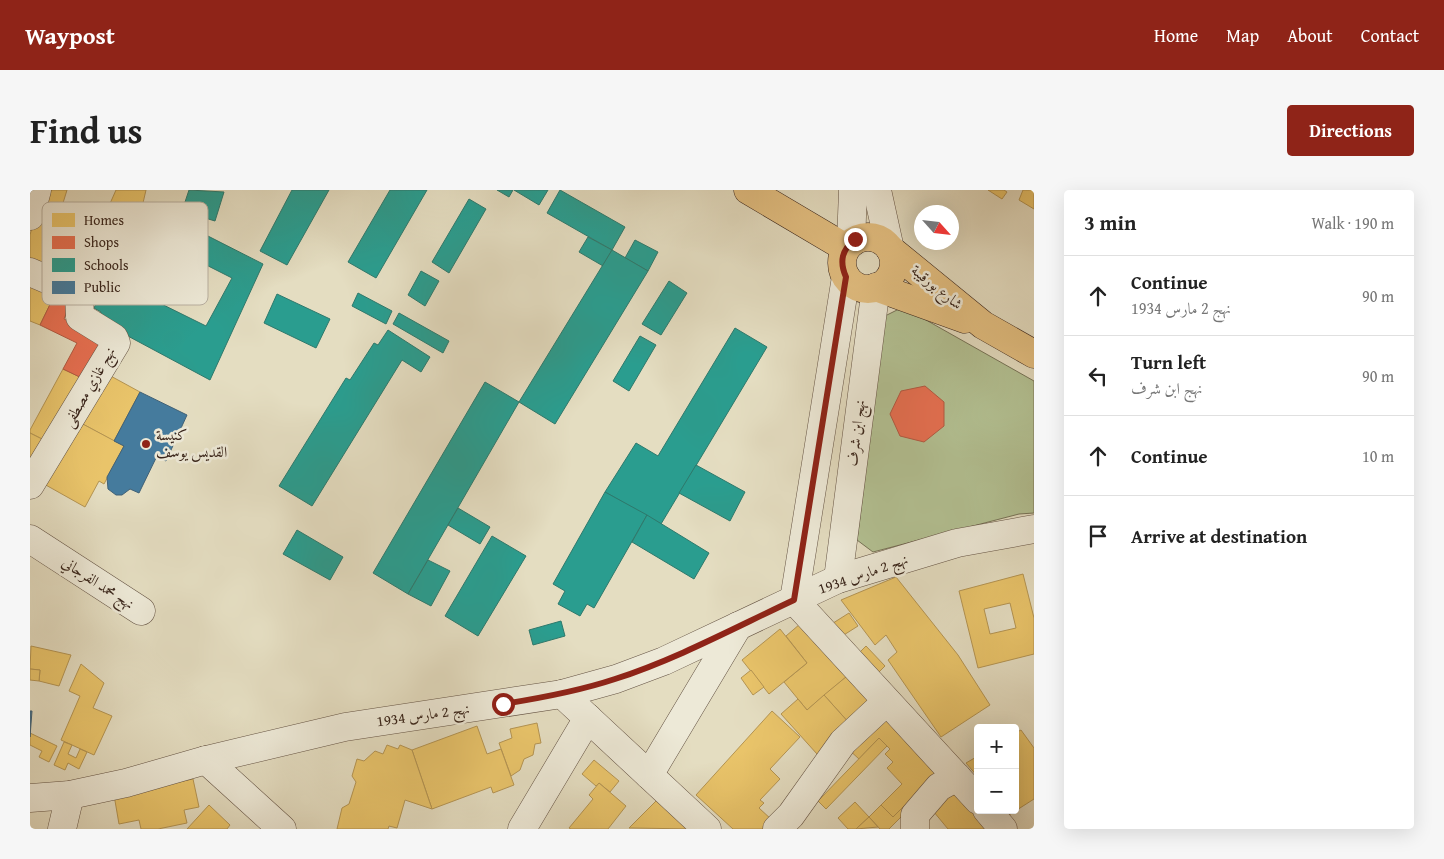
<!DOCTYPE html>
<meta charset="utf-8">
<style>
body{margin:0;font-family:"Gentium Book Plus",Amiri,serif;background:#f6f6f6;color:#222}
.controls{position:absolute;right:15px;bottom:15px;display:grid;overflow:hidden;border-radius:5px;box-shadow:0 5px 20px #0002}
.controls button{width:45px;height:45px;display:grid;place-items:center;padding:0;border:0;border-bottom:1px solid #e0e0e0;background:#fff;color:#222;font:25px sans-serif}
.compass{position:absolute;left:884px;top:15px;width:45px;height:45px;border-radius:50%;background:#fff;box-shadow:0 5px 20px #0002;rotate:117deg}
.stop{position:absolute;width:15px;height:15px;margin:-11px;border:4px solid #8f2418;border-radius:50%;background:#fff}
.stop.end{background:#8f2418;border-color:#fff;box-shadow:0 1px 5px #0008}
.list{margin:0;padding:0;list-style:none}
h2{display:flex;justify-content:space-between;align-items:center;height:65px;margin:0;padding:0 20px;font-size:21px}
h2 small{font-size:16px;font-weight:400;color:#767676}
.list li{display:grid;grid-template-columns:32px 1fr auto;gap:15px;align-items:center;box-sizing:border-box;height:80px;padding:0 20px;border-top:1px solid #e0e0e0}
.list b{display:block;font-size:19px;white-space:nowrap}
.list p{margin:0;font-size:16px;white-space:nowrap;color:#767676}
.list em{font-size:16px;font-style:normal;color:#767676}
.icon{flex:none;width:28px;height:28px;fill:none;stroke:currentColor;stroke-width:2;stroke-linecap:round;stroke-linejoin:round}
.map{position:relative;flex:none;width:1004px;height:639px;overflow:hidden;border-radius:5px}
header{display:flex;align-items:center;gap:30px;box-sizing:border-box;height:70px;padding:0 25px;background:#8f2418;color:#fff}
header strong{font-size:24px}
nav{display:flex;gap:28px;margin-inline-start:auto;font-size:18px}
.intro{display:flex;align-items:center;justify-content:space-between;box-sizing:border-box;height:120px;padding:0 30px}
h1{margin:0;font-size:35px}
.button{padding:12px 22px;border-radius:5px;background:#8f2418;color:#fff;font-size:18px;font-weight:700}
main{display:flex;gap:30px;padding:0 30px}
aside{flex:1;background:#fff;border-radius:5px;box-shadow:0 5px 20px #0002}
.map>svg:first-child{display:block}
.green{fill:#b3c193;stroke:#767357}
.homes{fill:#e9c46a;stroke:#b49452;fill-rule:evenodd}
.shops{fill:#e76f51;stroke:#b35941}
.schools{fill:#2a9d8f;stroke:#2e796c;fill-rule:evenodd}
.public{fill:#457b9d;stroke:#416176}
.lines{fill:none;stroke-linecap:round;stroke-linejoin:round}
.minor-casing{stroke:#645344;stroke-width:29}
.major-casing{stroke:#39251b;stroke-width:29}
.minor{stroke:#ede9d7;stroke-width:28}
.major{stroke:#e2be80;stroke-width:28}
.route{stroke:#8f2418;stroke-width:6}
.poi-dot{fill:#8f2418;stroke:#ede9d7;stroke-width:2}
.labels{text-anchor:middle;stroke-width:5;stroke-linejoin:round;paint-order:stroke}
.street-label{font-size:15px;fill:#39251b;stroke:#ede9d7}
.poi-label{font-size:15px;fill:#39251b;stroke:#ede9d7;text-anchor:start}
.key{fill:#ede9d7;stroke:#b7ae9f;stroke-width:1}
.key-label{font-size:14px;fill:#39251b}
</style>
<header>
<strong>Waypost</strong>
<nav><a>Home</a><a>Map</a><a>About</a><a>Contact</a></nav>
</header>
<div class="intro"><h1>Find us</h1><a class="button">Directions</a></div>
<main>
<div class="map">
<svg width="1004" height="639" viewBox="0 0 1004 639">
<rect width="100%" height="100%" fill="#e4ddc1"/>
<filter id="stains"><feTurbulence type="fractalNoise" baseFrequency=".004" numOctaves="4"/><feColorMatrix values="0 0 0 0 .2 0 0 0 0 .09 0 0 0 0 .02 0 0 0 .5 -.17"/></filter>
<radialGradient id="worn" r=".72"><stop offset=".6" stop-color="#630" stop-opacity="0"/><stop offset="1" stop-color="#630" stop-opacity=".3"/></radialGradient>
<path class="green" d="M 873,117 L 1004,191 L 1004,323 L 989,324 L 843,362 L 827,350 L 855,126 Z"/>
<g class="homes">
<path d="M 12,0 L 37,0 L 25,39 L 63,52 L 86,0 L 116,0 L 113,13 L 72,98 L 0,71 L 0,45 Z"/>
<path d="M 958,0 L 974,0 L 977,2 L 972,9 Z"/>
<path d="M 993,0 L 1004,0 L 1004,19 L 989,10 Z"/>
<path d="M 0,88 L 27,100 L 10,135 L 0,131 Z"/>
<path d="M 33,179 L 56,190 L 18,252 L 0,243 L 0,240 Z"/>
<path d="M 77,184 L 110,202 L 84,251 L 49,232 Z"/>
<path d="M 49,232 L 94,256 L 74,294 L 69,291 L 55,317 L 14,294 Z"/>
<path d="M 0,243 L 18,252 L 0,277 Z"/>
<path d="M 993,384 L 1004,428 L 1004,464 L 948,478 L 929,401 ZM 980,413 L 986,438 L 960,444 L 954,419 Z"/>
<path d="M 866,387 L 928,465 L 960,515 L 911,547 L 858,470 L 867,462 L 856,445 L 845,455 L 811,410 Z"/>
<path d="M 819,423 L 828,436 L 809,448 L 800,435 Z"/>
<path d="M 777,428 L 822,482 L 777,520 L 754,492 L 777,473 L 756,446 Z"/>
<path d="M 750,439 L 777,473 L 739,504 L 712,470 Z"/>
<path d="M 1,456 L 41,465 L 29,496 L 9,491 L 10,480 L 0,479 Z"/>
<path d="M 836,456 L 855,476 L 844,487 L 825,467 Z"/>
<path d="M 51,474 L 74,493 L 63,518 L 82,526 L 64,565 L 31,550 L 50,506 L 39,501 Z"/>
<path d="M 0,479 L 10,480 L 9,491 L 0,490 Z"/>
<path d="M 721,480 L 734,497 L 723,505 L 711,488 Z"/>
<path d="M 822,482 L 848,509 L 820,534 L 794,505 Z"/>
<path d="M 794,505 L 820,534 L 787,564 L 751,524 L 768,509 L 777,520 Z"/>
<path d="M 742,521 L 770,547 L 740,579 L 750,589 L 730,610 L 734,613 L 729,618 L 742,630 L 733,639 L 703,639 L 666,605 Z"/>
<path d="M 852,523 L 910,580 L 863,627 L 851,615 L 872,594 L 857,578 L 863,572 L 855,564 L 860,559 L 849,548 L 829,569 L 817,558 Z"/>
<path d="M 507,533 L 511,553 L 505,554 L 503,565 L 494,569 L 490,580 L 481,586 L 469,553 L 482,548 L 480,539 Z"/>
<path d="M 447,536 L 457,564 L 471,559 L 484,595 L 463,603 L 461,597 L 402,619 L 382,560 Z"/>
<path d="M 991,540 L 1004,558 L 1004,609 L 979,625 L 975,620 L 985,620 L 985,543 Z"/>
<path d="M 0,543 L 27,556 L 19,572 L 9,567 L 12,561 L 0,555 Z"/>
<path d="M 849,548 L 857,556 L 796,619 L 788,611 Z"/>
<path d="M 34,552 L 42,555 L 38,564 L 46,568 L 50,559 L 57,562 L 49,579 L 38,573 L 35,580 L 24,575 Z"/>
<path d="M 357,555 L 368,559 L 370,555 L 382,560 L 402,619 L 375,610 L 367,638 L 359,636 L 358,639 L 307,639 L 312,618 L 319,614 L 326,592 L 322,586 L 327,569 L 334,571 L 345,561 L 353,564 Z"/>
<path d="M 948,566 L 948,587 L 936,573 Z"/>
<path d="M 564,570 L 589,591 L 580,602 L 569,593 L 566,596 L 552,584 Z"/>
<path d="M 163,589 L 169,617 L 154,620 L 157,633 L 128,639 L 111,639 L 109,630 L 89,634 L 84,605 Z"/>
<path d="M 569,593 L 596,616 L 578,639 L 541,639 L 539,638 L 563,609 L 559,605 Z"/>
<path d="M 921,597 L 957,639 L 918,639 L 899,616 Z"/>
<path d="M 632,605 L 667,639 L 599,638 Z"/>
<path d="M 825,612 L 839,627 L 826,639 L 818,639 L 808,628 Z"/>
<path d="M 179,615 L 200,635 L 197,639 L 157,639 Z"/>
<path d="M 851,615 L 863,627 L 875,615 L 879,619 L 859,639 L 850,639 L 839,627 Z"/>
<path d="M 839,627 L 848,637 L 826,639 Z"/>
</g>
<g class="shops">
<path d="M 27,100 L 43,106 L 34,129 L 79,153 L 56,190 L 33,179 L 47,153 L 10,135 Z"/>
<path d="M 895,196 L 914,212 L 914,236 L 894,252 L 870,246 L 860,224 L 871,201 Z"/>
</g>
<g class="schools">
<path d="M 159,0 L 194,2 L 185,31 L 152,21 Z"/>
<path d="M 262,0 L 299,0 L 257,75 L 230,61 Z"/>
<path d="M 360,0 L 397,0 L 346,88 L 318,72 Z"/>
<path d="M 467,0 L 483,0 L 479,7 Z"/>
<path d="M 484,0 L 518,0 L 509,15 Z"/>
<path d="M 530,0 L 595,37 L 582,60 L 517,23 Z"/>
<path d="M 439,9 L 456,19 L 419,83 L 402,72 Z"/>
<path d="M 113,13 L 233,74 L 180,190 L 68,130 L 71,122 L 64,118 ZM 123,48 L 202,88 L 176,136 L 93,95 L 111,56 L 118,59 Z"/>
<path d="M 558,47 L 582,60 L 573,76 L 549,62 Z"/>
<path d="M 605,50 L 628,62 L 618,81 L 595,68 Z"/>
<path d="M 582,60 L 618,81 L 525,234 L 489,212 Z"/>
<path d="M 391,81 L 409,91 L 395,116 L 378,105 Z"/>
<path d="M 639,91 L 657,103 L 631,145 L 612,134 Z"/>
<path d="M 328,103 L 362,121 L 356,134 L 322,116 Z"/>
<path d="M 247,104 L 300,129 L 286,158 L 234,133 Z"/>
<path d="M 369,123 L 419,151 L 413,163 L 363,134 Z"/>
<path d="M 705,138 L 737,157 L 631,334 L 575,302 L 606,253 L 628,266 Z"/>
<path d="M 358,140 L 400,167 L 391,182 L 372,170 L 282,316 L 249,296 L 316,188 L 320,190 L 344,153 L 348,155 Z"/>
<path d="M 610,146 L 626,155 L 599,201 L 583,191 Z"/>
<path d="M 455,192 L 489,212 L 378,404 L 343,383 Z"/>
<path d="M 666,275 L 715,302 L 700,331 L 649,303 Z"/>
<path d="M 575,302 L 617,325 L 564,418 L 557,414 L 550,426 L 528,414 L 535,401 L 523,394 Z"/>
<path d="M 428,318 L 460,337 L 450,354 L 418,335 Z"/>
<path d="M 617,325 L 679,363 L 664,389 L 602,352 Z"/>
<path d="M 267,340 L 313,367 L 300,390 L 253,364 Z"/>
<path d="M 462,346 L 496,366 L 448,446 L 415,426 Z"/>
<path d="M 398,370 L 420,381 L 401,416 L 378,404 Z"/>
<path d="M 531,431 L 535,446 L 503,455 L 499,440 Z"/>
</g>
<g class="public">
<path d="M 110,202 L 157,225 L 136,271 L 127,266 L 109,303 L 100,299 L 92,305 L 86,305 L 78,299 L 77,287 L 94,256 L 84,251 Z"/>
<path d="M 0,521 L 2,521 L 0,547 Z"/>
</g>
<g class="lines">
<defs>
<g id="minor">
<path d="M 847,0 L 860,59"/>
<path d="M 0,26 L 7,0"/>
<path d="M 821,53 L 823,0"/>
<path d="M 0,82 L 49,103 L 50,127 L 84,148 L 86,153 L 0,295"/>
<path d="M 0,349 L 111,421"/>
<path d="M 808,389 L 846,97"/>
<path d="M 764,410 L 816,87"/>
<path d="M 764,410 L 948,610"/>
<path d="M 532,504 L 677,639"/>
<path d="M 176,570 L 252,639"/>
<path d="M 619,585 L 708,436"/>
<path d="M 0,608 L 40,605 L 96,593 L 176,570 L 315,537 L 532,504 L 586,489 L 634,471 L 808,389 L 927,353 L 1004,339"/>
<path d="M 957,620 L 973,639"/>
<path d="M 32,639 L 40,605"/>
<path d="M 492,639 L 558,528"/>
<path d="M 747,639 L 761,625 L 813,552 L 856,512"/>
<path d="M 885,639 L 885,625 L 909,597 L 927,587"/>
</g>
<g id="major">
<path d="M 718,0 L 816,58"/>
<circle cx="838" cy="73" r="26"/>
<path d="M 860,59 L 953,135 L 1004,164"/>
<path d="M 846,97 L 935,129"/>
</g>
</defs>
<use href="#minor" class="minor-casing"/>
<use href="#major" class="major-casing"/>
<use href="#minor" class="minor"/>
<use href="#major" class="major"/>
</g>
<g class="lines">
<path class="route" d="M 473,514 C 511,508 549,501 585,489 C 647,469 706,437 764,410 L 816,87 C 809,71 812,60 825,49"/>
</g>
<circle class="poi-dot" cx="116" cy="254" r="5"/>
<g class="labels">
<g class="street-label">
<text transform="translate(907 97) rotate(39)" y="5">شارع بورقيبة</text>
<text transform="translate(59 197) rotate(-60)" y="5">نهج غازي مصطفى</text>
<text transform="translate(826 243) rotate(-83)" y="5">نهج ابن شرف</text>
<text transform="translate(833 384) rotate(-19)" y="5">نهج 2 مارس 1934</text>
<text transform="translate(68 393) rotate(33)" y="5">نهج محمد الفرجاني</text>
<text transform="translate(393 525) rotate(-8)" y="5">نهج 2 مارس 1934</text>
</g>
<g class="poi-label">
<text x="126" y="250">كنيسة<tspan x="126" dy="17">القديس يوسف</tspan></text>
</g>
</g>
<rect x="12" y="12" width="166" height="103" rx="8" class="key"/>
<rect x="22" y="23" width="23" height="14" fill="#e9c46a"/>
<rect x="22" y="46" width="23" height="13" fill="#e76f51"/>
<rect x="22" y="68" width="23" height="14" fill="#2a9d8f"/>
<rect x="22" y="91" width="23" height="13" fill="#457b9d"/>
<g class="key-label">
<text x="54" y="35">Homes</text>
<text x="54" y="57">Shops</text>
<text x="54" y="80">Schools</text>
<text x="54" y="102">Public</text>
</g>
<rect width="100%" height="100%" filter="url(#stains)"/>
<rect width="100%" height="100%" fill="url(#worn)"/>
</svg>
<div class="controls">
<button>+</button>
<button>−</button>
</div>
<svg class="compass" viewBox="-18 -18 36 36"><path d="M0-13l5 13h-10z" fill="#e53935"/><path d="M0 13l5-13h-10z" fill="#767676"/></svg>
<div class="stop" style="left:473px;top:514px"></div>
<div class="stop end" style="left:825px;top:49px"></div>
</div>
<aside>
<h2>3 min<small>Walk · 190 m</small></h2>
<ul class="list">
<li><svg class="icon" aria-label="ahead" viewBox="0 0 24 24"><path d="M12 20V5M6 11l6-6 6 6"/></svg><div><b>Continue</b><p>نهج 2 مارس 1934</p></div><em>90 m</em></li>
<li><svg class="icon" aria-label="left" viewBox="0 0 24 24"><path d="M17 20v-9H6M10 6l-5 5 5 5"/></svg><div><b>Turn left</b><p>نهج ابن شرف</p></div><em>90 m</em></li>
<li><svg class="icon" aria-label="ahead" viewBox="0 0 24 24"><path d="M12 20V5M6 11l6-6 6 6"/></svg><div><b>Continue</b></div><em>10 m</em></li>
<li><svg class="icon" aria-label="arrive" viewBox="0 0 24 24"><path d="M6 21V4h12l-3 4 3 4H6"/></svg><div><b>Arrive at destination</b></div></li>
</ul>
</aside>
</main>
